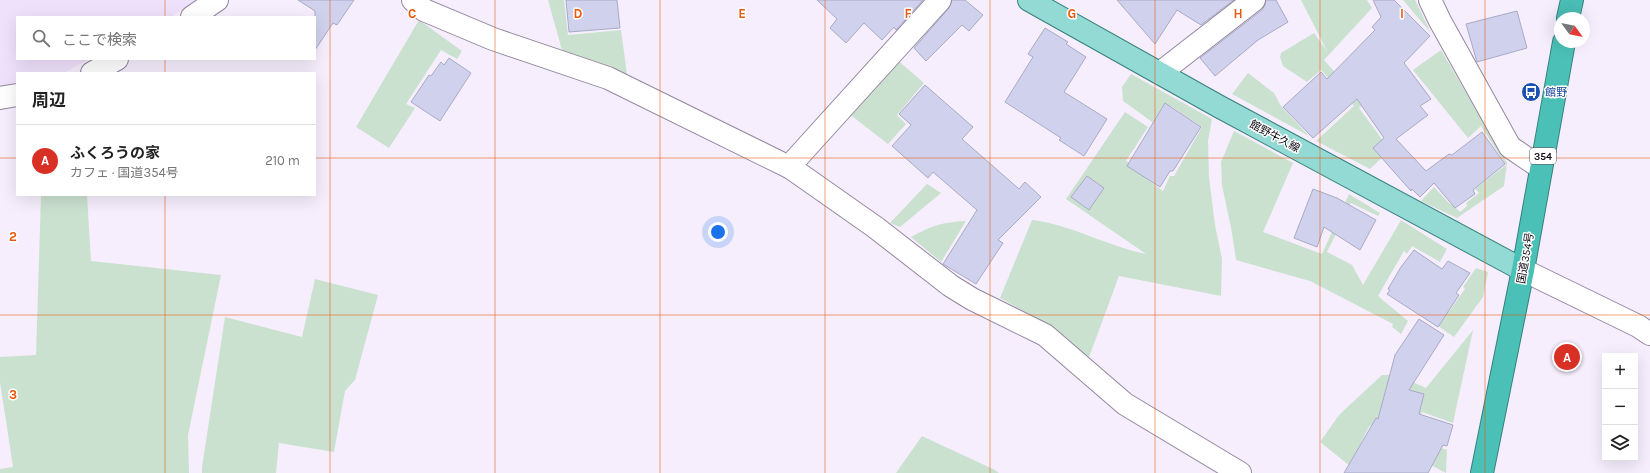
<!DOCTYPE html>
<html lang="ja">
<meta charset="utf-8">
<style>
body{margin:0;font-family:Karla,"Noto Sans JP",sans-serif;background:#f2f2f2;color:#222}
.controls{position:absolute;right:12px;bottom:12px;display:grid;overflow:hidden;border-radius:0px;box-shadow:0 4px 16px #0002}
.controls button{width:36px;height:36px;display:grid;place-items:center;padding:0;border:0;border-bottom:1px solid #e0e0e0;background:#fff;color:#222;font:20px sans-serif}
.compass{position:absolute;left:1554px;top:12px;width:36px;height:36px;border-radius:50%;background:#fff;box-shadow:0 4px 16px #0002;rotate:123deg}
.you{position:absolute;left:718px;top:232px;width:14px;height:14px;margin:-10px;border:3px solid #fff;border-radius:50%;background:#1a73e8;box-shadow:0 0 0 6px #1a73e833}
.badge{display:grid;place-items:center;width:26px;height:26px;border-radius:50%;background:#d93025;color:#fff;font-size:13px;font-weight:700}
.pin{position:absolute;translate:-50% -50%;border:2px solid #fff;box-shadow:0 1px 4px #0006}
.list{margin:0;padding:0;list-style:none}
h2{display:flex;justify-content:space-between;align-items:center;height:52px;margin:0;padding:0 16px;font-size:17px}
h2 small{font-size:13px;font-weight:400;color:#767676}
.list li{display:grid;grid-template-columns:26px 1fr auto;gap:12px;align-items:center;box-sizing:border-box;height:72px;padding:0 16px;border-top:1px solid #e0e0e0}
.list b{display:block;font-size:15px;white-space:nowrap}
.list p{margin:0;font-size:13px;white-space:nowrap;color:#767676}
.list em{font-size:13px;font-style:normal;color:#767676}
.icon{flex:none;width:22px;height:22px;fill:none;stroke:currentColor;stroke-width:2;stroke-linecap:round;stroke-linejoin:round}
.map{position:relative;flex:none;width:1650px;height:473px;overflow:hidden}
.search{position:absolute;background:#fff;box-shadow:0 4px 16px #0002;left:16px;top:16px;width:300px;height:44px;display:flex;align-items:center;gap:10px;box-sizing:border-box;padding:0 14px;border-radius:0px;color:#767676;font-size:15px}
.panel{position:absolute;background:#fff;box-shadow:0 4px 16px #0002;left:16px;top:72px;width:300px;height:124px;border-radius:0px}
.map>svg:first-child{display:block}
.built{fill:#efe1fb}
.green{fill:#cbe1d0}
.building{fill:#d0d1ed;stroke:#a9aac5}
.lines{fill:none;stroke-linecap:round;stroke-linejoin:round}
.minor-casing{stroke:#94879f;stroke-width:24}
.major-casing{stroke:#36817e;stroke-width:24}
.highway-casing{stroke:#36817e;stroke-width:24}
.minor{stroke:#fff;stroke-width:22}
.major{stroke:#93d9d4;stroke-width:22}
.highway{stroke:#4bc0b7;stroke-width:22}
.grid{fill:none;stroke:#e8590c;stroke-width:1;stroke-opacity:0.55}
.labels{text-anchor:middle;stroke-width:3;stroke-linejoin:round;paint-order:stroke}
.shield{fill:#fff;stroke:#58545a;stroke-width:1}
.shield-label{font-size:10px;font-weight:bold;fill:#100b14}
.transit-label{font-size:11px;fill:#164399;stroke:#fff;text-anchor:start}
.street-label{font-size:11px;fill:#100b14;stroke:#fff}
.grid-label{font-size:13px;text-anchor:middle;font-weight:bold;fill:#e8590c;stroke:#fff;stroke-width:3;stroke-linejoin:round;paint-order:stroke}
</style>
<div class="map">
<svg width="1650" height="473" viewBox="0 0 1650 473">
<rect width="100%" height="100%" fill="#f6eefd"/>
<path class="built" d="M 0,0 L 196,0 L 171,17 L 17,17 L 17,59 L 90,59 L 63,73 L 17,73 L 17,83 L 0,86 Z"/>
<g class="green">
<path d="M 548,0 L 564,0 L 568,35 L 621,30 L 627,74 L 562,50 Z"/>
<path d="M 1301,0 L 1367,0 L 1372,8 L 1324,60 L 1364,105 L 1359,108 L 1390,150 L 1370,169 L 1316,141 L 1354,106 L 1321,70 L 1307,82 L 1283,66 L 1280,57 L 1281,53 L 1314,33 L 1327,51 Z"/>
<path d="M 1403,0 L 1415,0 L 1431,33 Z"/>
<path d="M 419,20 L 462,51 L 457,59 L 441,50 L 406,104 L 415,108 L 389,148 L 356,127 Z"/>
<path d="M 1441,50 L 1507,163 L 1504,186 L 1457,218 L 1421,201 L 1434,187 L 1450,204 L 1452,204 L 1460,212 L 1467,206 L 1466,203 L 1479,193 L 1475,189 L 1506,165 L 1481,126 L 1468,138 L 1413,70 Z"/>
<path d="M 895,58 L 924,83 L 897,115 L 906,124 L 888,144 L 848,113 Z"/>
<path d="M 1248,73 L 1274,93 L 1281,106 L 1309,136 L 1232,94 Z"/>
<path d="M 1131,74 L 1212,119 L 1208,141 L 1209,177 L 1215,225 L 1222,259 L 1221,296 L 1119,276 L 1088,360 L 1048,324 L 1000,298 L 1032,220 C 1072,225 1107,246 1146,254 L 1066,199 L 1125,112 L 1148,127 L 1126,161 L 1145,173 L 1143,176 L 1163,191 L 1170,176 L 1174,176 L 1202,127 L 1171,106 L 1161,122 L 1155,124 L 1123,101 L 1122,87 Z"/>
<path d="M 1234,131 L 1293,163 L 1263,232 L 1322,254 L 1349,194 L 1380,213 L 1378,216 L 1351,203 L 1327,252 L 1352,265 L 1363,285 L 1401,220 L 1447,249 L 1440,262 L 1412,246 L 1407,254 L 1404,251 L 1378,296 L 1408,321 L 1401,334 L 1392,327 L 1393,324 L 1310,281 L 1236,260 L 1232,233 L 1222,185 L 1221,162 Z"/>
<path d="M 927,184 L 941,193 L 900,227 L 890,223 Z"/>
<path d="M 41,195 L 87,195 L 91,261 L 221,275 L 188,435 L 189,473 L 0,473 L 0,469 L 13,467 L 0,382 L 0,357 L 36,355 Z"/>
<path d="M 966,221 L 941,262 L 911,237 C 931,226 943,222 966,221 Z"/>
<path d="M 1476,268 L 1488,272 L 1483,297 L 1454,337 L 1435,324 L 1443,311 L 1448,313 L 1465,289 L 1463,287 Z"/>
<path d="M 315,279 L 378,295 L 355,380 L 345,391 L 334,452 L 279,443 L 276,473 L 202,473 L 202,467 L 225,317 L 302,337 Z"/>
<path d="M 1473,330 L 1453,423 L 1422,412 L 1412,438 L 1447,450 L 1446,473 L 1425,462 L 1386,433 L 1370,425 L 1360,444 L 1367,451 L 1355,470 L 1320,442 L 1339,415 L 1382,375 L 1396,375 L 1426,388 Z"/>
<path d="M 922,436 L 995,470 L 999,473 L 896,473 Z"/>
</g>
<g class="building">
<path d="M 298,0 L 354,0 L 337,25 L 333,23 L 315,50 L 315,11 Z"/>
<path d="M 566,0 L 617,0 L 620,28 L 569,32 Z"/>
<path d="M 817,0 L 923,0 L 896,30 L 894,27 L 882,40 L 864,23 L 846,43 L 830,28 L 837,19 Z"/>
<path d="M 952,0 L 965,0 L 983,15 L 969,31 L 962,25 L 926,61 L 914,48 L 949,8 Z"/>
<path d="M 1117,0 L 1234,0 L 1201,25 L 1177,10 L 1155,44 Z"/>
<path d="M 1266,0 L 1276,0 L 1288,22 L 1258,40 L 1215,76 L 1200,58 L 1262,10 L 1265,5 Z"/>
<path d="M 1373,0 L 1394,0 L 1430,36 L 1404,63 L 1431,99 L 1420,106 L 1428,115 L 1396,139 L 1426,171 L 1449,154 L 1452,155 L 1482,132 L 1505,164 L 1473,190 L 1475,194 L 1455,208 L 1434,183 L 1420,197 L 1412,189 L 1411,191 L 1395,173 L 1373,148 L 1384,138 L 1357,99 L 1313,138 L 1283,107 L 1321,72 L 1327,79 L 1375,30 L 1372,27 L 1381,17 Z"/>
<path d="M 1517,11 L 1527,48 L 1477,62 L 1466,24 Z"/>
<path d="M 1045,28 L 1068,42 L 1066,44 L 1086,57 L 1064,92 L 1107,119 L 1084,156 L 1059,140 L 1061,138 L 1005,102 L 1033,57 L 1028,54 Z"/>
<path d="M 449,58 L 471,73 L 440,121 L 411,102 L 429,75 L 431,76 L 441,62 L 444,65 Z"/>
<path d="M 925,85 L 973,127 L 962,139 L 1019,189 L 1025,182 L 1041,197 L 998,240 L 1003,243 L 976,284 L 943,264 L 977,210 L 933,172 L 928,178 L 892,146 L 911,125 L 899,114 Z"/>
<path d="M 1165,103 L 1201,127 L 1173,171 L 1170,171 L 1160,187 L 1127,166 Z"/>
<path d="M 1087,176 L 1104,188 L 1089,210 L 1071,197 Z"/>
<path d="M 1313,189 L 1337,198 L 1376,220 L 1360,250 L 1324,227 L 1317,247 L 1294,238 Z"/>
<path d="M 1414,250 L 1442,269 L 1448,261 L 1470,273 L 1456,293 L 1459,295 L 1438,327 L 1387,294 L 1390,290 L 1388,289 L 1401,267 Z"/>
<path d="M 1419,319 L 1444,335 L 1409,390 L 1424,394 L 1419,414 L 1453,425 L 1447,446 L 1443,445 L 1428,473 L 1344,473 L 1376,418 L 1378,419 L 1395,355 Z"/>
</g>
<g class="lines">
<defs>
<g id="minor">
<path d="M 413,0 L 424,10 L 493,39 L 608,78 L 791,168 L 875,227 L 951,286 L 972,299 L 1045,335 L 1125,404 L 1240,473"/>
<path d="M 1430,0 L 1440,21 L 1510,147 L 1541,168"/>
<path d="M 192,17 L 217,0"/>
<path d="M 92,73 L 117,59"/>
<path d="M 1160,73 L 1254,0"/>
<path d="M 0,98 L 17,95"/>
<path d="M 791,168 L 795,160 L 940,0"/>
<path d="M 1523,270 L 1638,326 L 1650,334"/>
</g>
<path id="major" d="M 1029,0 L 1220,107 L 1523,270"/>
<g id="highway">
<path d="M 1568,18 L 1572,0"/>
<path d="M 1482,473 L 1523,270 L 1564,42"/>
</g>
</defs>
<use href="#minor" class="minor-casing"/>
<use href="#major" class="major-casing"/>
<use href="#highway" class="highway-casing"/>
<use href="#minor" class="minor"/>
<use href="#major" class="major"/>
<use href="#highway" class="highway"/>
</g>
<path class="grid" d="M 165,0 L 165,17M 330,0 L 330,473M 495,0 L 495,473M 660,0 L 660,473M 825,0 L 825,473M 990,0 L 990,473M 1155,0 L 1155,473M 1320,0 L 1320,473M 1485,0 L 1485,473M 165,59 L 165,73M 0,158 L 17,158M 315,158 L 1650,158M 165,195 L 165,473M 0,315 L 1650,315"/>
<defs>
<symbol id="bus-disc" viewBox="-11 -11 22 22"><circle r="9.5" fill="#1a4fb4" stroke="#fff"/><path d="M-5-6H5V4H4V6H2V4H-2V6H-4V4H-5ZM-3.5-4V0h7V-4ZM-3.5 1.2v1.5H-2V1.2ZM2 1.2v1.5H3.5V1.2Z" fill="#fff"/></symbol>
</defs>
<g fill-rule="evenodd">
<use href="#bus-disc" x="1520" y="81" width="22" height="22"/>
</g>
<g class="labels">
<rect class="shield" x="1530" y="148" width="26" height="16" rx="3"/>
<g class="shield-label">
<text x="1543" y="160">354</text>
</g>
<g class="transit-label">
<text x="1545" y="96">館野</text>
</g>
<g class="street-label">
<text transform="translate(1275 136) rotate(28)" y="4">館野牛久線</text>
<text transform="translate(1525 258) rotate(-80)" y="4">国道354号</text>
</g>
</g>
<g class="grid-label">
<text x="412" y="18">C</text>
<text x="578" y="18">D</text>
<text x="742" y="18">E</text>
<text x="908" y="18">F</text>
<text x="1072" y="18">G</text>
<text x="1238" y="18">H</text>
<text x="1402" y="18">I</text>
<text x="13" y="241">2</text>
<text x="13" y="399">3</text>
</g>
</svg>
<div class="controls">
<button>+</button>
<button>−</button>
<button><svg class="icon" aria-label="layers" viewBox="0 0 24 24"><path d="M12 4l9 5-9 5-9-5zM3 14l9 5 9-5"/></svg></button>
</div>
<svg class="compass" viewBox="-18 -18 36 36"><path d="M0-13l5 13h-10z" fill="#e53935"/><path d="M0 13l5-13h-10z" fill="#767676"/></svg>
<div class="you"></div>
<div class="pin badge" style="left:1567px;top:357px">A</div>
<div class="search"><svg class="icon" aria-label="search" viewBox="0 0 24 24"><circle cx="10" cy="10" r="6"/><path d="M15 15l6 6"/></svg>ここで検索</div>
<section class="panel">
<h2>周辺<small></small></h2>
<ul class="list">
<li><span class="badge">A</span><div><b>ふくろうの家</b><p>カフェ · 国道354号</p></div><em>210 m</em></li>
</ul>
</section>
</div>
